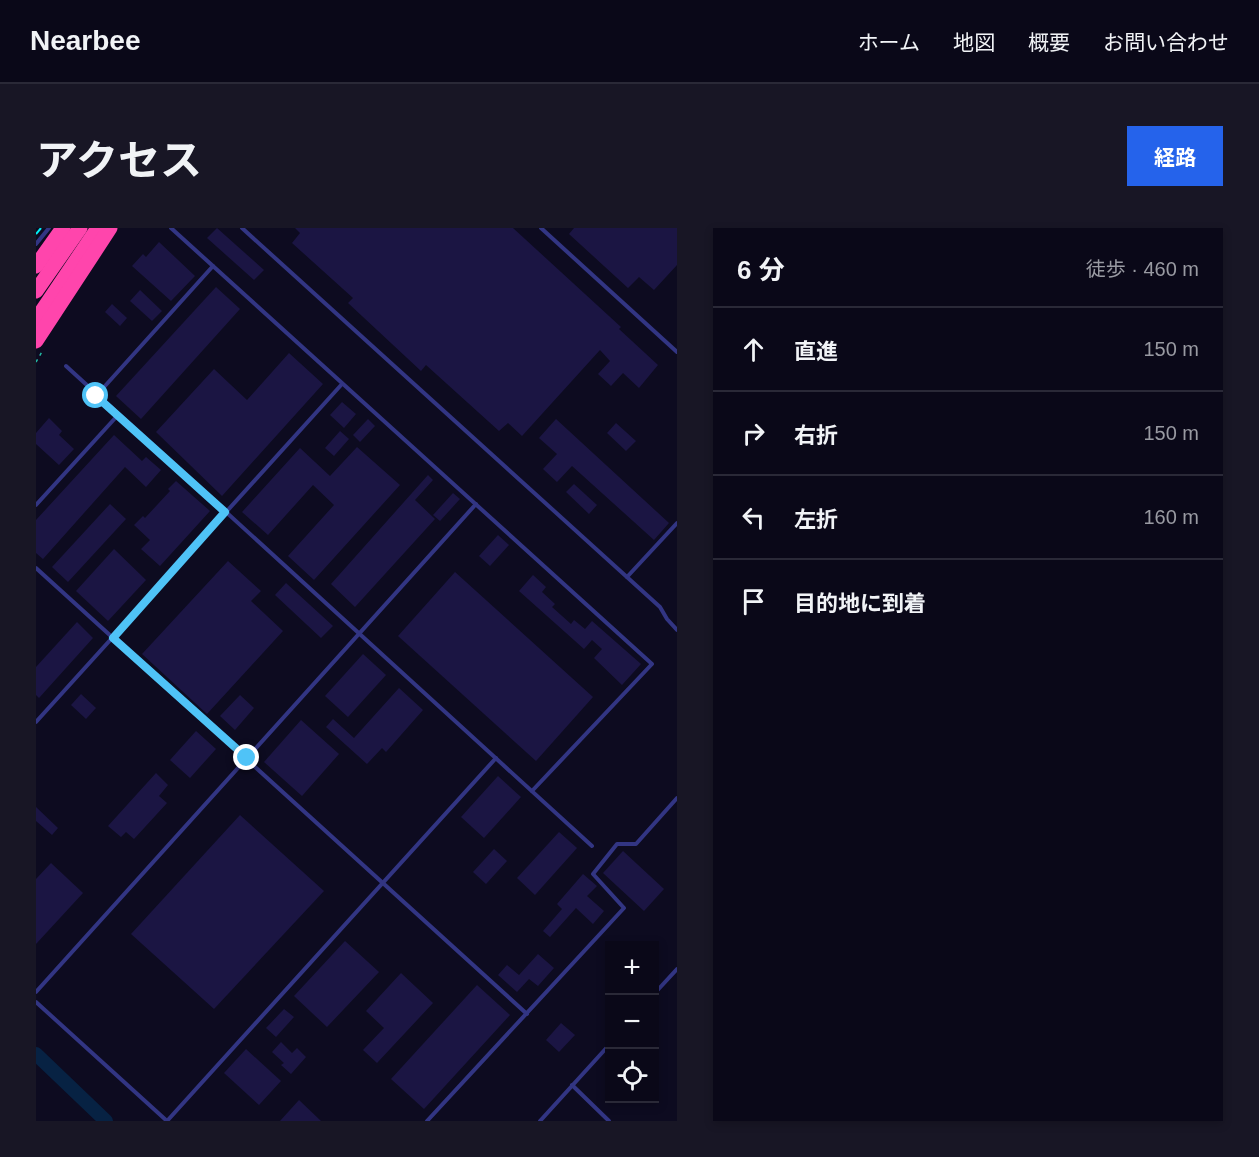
<!DOCTYPE html>
<html lang="ja">
<meta charset="utf-8">
<style>
body{margin:0;font-family:Helvetica,"Noto Sans JP",sans-serif;background:#181625;color:#f1f3f6}
.controls{position:absolute;right:18px;bottom:18px;display:grid;overflow:hidden;border-radius:0px;box-shadow:0 3px 9px #0003}
.controls button{width:54px;height:54px;display:grid;place-items:center;padding:0;border:0;border-bottom:2px solid #2a2937;background:#0a0818;color:#f1f3f6;font:30px sans-serif}
.stop{position:absolute;width:18px;height:18px;margin:-14px;border:4px solid #4fc3f7;border-radius:50%;background:#fff}
.stop.end{background:#4fc3f7;border-color:#fff;box-shadow:0 2px 6px #0008}
.list{margin:0;padding:0;list-style:none}
h2{display:flex;justify-content:space-between;align-items:center;height:78px;margin:0;padding:0 24px;font-size:26px}
h2 small{font-size:20px;font-weight:400;color:#999aa2}
.list li{display:grid;grid-template-columns:39px 1fr auto;gap:18px;align-items:center;box-sizing:border-box;height:84px;padding:0 24px;border-top:2px solid #2a2937}
.list b{display:block;font-size:22px;white-space:nowrap}
.list em{font-size:20px;font-style:normal;color:#999aa2}
.icon{flex:none;width:33px;height:33px;fill:none;stroke:currentColor;stroke-width:2;stroke-linecap:round;stroke-linejoin:round}
.map{position:relative;flex:none;width:641px;height:893px;overflow:hidden;border-radius:0px}
header{display:flex;align-items:center;gap:36px;box-sizing:border-box;height:84px;padding:0 30px;background:#0a0818;border-bottom:2px solid #2a2937}
header strong{font-size:28px}
nav{display:flex;gap:33px;margin-inline-start:auto;font-size:21px}
.intro{display:flex;align-items:center;justify-content:space-between;box-sizing:border-box;height:144px;padding:0 36px}
h1{margin:0;font-size:42px}
.button{padding:15px 27px;border-radius:0px;background:#2563eb;color:#fff;font-size:21px;font-weight:700}
main{display:flex;gap:36px;padding:0 36px}
aside{flex:1;background:#0a0818;border-radius:0px;box-shadow:0 3px 9px #0003}
.map>svg:first-child{display:block}
.lines{fill:none;stroke-linecap:round;stroke-linejoin:round}
.river{stroke:#072243;stroke-width:14}
.building{fill:#1b1543}
.path{stroke:#23baa5;stroke-width:1.5;stroke-dasharray:3 4.5;stroke-linecap:butt}
.lane{stroke:#323583;stroke-width:4}
.highway{stroke:#ff45ac;stroke-width:15}
.rail{stroke:#00eff5;stroke-width:2;stroke-dasharray:9 8;stroke-linecap:butt}
.route{stroke:#4fc3f7;stroke-width:8}
</style>
<header>
<strong>Nearbee</strong>
<nav><a>ホーム</a><a>地図</a><a>概要</a><a>お問い合わせ</a></nav>
</header>
<div class="intro"><h1>アクセス</h1><a class="button">経路</a></div>
<main>
<div class="map">
<svg width="641" height="893" viewBox="0 0 641 893">
<rect width="100%" height="100%" fill="#0d0b20"/>
<g class="lines">
<path class="river" d="M 0,826 L 70,893"/>
</g>
<g class="building">
<path d="M 181,0 L 228,42 L 218,52 L 171,10 Z"/>
<path d="M 259,0 L 477,0 L 585,99 L 583,101 L 622,137 L 603,160 L 587,145 L 575,158 L 562,146 L 574,133 L 564,122 L 486,208 L 472,195 L 463,203 L 390,137 L 385,143 L 312,75 L 317,70 L 256,15 L 264,5 Z"/>
<path d="M 538,0 L 641,0 L 641,37 L 618,62 L 603,49 L 592,60 L 533,6 Z"/>
<path d="M 123,14 L 159,48 L 135,73 L 96,38 L 107,26 L 110,29 Z"/>
<path d="M 180,59 L 204,81 L 105,191 L 80,168 Z"/>
<path d="M 104,62 L 126,83 L 116,93 L 94,73 Z"/>
<path d="M 76,76 L 91,90 L 84,98 L 69,84 Z"/>
<path d="M 253,125 L 287,156 L 186,268 L 120,204 L 178,141 L 211,172 Z"/>
<path d="M 306,174 L 320,186 L 308,200 L 294,187 Z"/>
<path d="M 13,190 L 26,203 L 23,207 L 38,221 L 23,237 L 0,216 L 0,205 Z"/>
<path d="M 332,191 L 339,198 L 324,214 L 317,207 Z"/>
<path d="M 520,191 L 633,295 L 618,312 L 536,238 L 521,254 L 507,241 L 521,226 L 503,210 Z"/>
<path d="M 580,195 L 600,213 L 590,223 L 571,205 Z"/>
<path d="M 304,203 L 313,211 L 298,228 L 289,220 Z"/>
<path d="M 78,207 L 106,233 L 110,229 L 125,242 L 110,259 L 89,239 L 7,331 L 0,325 L 0,292 Z"/>
<path d="M 321,219 L 364,257 L 278,352 L 252,328 L 298,277 L 277,257 L 232,307 L 206,284 L 264,220 L 294,248 Z"/>
<path d="M 392,247 L 397,252 L 379,272 L 399,291 L 319,379 L 295,356 Z"/>
<path d="M 140,253 L 174,283 L 124,338 L 105,321 L 114,312 L 98,297 L 107,288 L 109,290 L 134,263 L 132,261 Z"/>
<path d="M 538,256 L 561,277 L 553,286 L 530,264 Z"/>
<path d="M 417,265 L 424,271 L 404,293 L 397,287 Z"/>
<path d="M 74,276 L 90,291 L 32,354 L 16,339 Z"/>
<path d="M 462,307 L 473,317 L 454,338 L 443,328 Z"/>
<path d="M 78,321 L 110,352 L 72,393 L 40,363 Z"/>
<path d="M 192,333 L 225,363 L 215,373 L 247,403 L 171,486 L 106,426 Z"/>
<path d="M 419,344 L 557,469 L 500,533 L 362,408 Z"/>
<path d="M 497,347 L 510,359 L 506,364 L 519,376 L 516,379 L 535,396 L 538,392 L 549,401 L 556,393 L 605,436 L 586,457 L 558,430 L 566,421 L 556,412 L 548,421 L 483,363 Z"/>
<path d="M 250,355 L 297,398 L 285,410 L 239,367 Z"/>
<path d="M 41,394 L 57,410 L 3,470 L 0,467 L 0,439 Z"/>
<path d="M 327,426 L 350,447 L 312,489 L 289,468 Z"/>
<path d="M 363,460 L 387,482 L 350,524 L 346,520 L 331,536 L 290,499 L 297,491 L 318,510 Z"/>
<path d="M 45,466 L 60,480 L 50,491 L 35,477 Z"/>
<path d="M 204,467 L 218,480 L 199,502 L 184,488 Z"/>
<path d="M 265,492 L 303,526 L 266,568 L 228,534 Z"/>
<path d="M 160,503 L 180,521 L 154,550 L 134,532 Z"/>
<path d="M 120,545 L 132,557 L 123,568 L 131,575 L 98,611 L 90,604 L 85,609 L 72,598 Z"/>
<path d="M 462,548 L 485,569 L 448,610 L 425,589 Z"/>
<path d="M 0,579 L 22,600 L 16,607 L 0,593 Z"/>
<path d="M 204,587 L 288,663 L 178,781 L 95,706 Z"/>
<path d="M 523,604 L 541,620 L 499,667 L 481,650 Z"/>
<path d="M 458,621 L 471,633 L 450,656 L 437,644 Z"/>
<path d="M 587,623 L 628,661 L 608,683 L 567,645 Z"/>
<path d="M 15,635 L 47,665 L 0,716 L 0,651 Z"/>
<path d="M 547,646 L 561,658 L 551,668 L 568,683 L 557,696 L 540,680 L 514,709 L 507,703 L 526,681 L 521,676 Z"/>
<path d="M 309,713 L 343,744 L 291,799 L 258,768 Z"/>
<path d="M 502,726 L 518,740 L 502,758 L 493,751 L 481,764 L 462,747 L 471,737 L 483,747 Z"/>
<path d="M 365,745 L 397,775 L 341,835 L 327,822 L 348,800 L 330,783 Z"/>
<path d="M 441,757 L 474,787 L 388,881 L 355,851 Z"/>
<path d="M 248,781 L 258,789 L 240,809 L 230,800 Z"/>
<path d="M 525,795 L 539,807 L 523,824 L 510,812 Z"/>
<path d="M 245,814 L 256,825 L 261,820 L 270,829 L 255,846 L 245,837 L 248,835 L 236,824 Z"/>
<path d="M 210,821 L 245,853 L 223,877 L 188,845 Z"/>
<path d="M 263,872 L 285,893 L 244,893 Z"/>
</g>
<g class="lines">
<path class="path" d="M 0,134 L 7,122"/>
<g class="lane">
<path d="M 135,0 L 616,436 L 496,563"/>
<path d="M 206,0 L 624,379 L 631,391 L 641,402"/>
<path d="M 505,0 L 641,124"/>
<path d="M 0,16 L 13,0"/>
<path d="M 30,138 L 556,618"/>
<path d="M 60,168 L 177,38"/>
<path d="M 0,277 L 82,187"/>
<path d="M 0,340 L 491,786"/>
<path d="M 591,349 L 641,295"/>
<path d="M 0,494 L 306,156"/>
<path d="M 0,764 L 440,276"/>
<path d="M 618,766 L 641,741"/>
<path d="M 0,774 L 131,893"/>
<path d="M 536,857 L 573,893"/>
<path d="M 131,893 L 460,530"/>
<path d="M 391,893 L 588,680 L 557,646 L 581,616 L 600,616 L 641,570"/>
<path d="M 504,893 L 574,816"/>
</g>
<g class="highway">
<path d="M 0,38 L 27,0"/>
<path d="M 0,63 L 44,0"/>
<path d="M 0,92 L 62,0"/>
<path d="M 0,113 L 74,0"/>
</g>
<path class="rail" d="M 0,6 L 5,0"/>
</g>
<g class="lines">
<path class="route" d="M 60,168 L 189,284 L 77,410 L 211,530"/>
</g>
</svg>
<div class="controls">
<button>+</button>
<button>−</button>
<button><svg class="icon" aria-label="locate" viewBox="0 0 24 24"><circle cx="12" cy="12" r="6"/><path d="M12 2v4M12 18v4M2 12h4M18 12h4"/></svg></button>
</div>
<div class="stop" style="left:60px;top:168px"></div>
<div class="stop end" style="left:211px;top:530px"></div>
</div>
<aside>
<h2>6 分<small>徒歩 · 460 m</small></h2>
<ul class="list">
<li><svg class="icon" aria-label="ahead" viewBox="0 0 24 24"><path d="M12 20V5M6 11l6-6 6 6"/></svg><div><b>直進</b></div><em>150 m</em></li>
<li><svg class="icon" aria-label="right" viewBox="0 0 24 24"><path d="M7 20v-9h11M14 6l5 5-5 5"/></svg><div><b>右折</b></div><em>150 m</em></li>
<li><svg class="icon" aria-label="left" viewBox="0 0 24 24"><path d="M17 20v-9H6M10 6l-5 5 5 5"/></svg><div><b>左折</b></div><em>160 m</em></li>
<li><svg class="icon" aria-label="arrive" viewBox="0 0 24 24"><path d="M6 21V4h12l-3 4 3 4H6"/></svg><div><b>目的地に到着</b></div></li>
</ul>
</aside>
</main>
